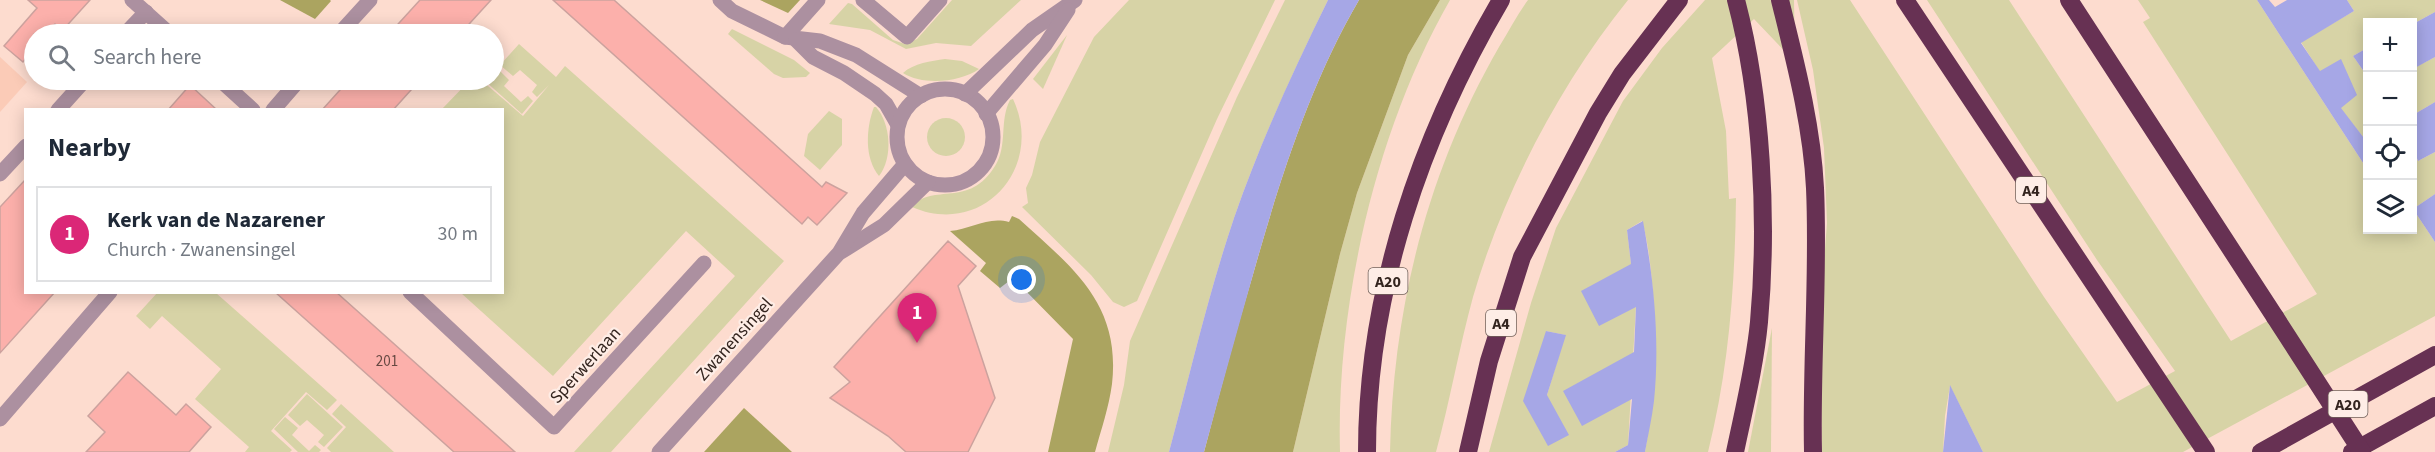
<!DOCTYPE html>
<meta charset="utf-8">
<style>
body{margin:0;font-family:"Source Sans 3",sans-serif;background:#f2f2f3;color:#1f2937}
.controls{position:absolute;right:18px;top:18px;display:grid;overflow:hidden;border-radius:0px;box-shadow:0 3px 15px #0003}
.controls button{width:54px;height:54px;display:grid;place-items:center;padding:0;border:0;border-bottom:2px solid #e0e1e3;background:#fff;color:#1f2937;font:30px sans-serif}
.you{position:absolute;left:1022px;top:280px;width:21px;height:21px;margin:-15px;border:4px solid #fff;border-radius:50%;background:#1a73e8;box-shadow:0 0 0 9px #1a73e833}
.badge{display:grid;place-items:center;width:39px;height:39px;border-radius:50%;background:#db2777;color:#fff;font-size:20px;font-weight:700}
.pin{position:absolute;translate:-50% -50px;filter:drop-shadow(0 2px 3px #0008)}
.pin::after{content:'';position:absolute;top:32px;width:21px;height:18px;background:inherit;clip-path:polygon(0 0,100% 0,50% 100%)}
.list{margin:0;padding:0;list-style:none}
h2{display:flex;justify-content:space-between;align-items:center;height:78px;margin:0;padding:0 24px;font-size:26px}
h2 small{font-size:20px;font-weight:400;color:#747a83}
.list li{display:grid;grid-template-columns:39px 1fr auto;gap:18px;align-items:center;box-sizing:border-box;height:96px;margin:0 12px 12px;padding:0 12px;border:2px solid #e0e1e3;border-radius:0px}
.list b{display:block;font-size:22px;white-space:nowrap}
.list p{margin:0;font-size:20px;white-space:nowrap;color:#747a83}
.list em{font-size:20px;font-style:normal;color:#747a83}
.icon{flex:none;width:33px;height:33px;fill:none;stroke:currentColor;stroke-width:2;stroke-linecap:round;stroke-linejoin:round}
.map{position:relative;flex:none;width:2435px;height:452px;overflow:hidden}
.search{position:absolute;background:#fff;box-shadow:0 3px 15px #0003;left:24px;top:24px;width:480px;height:66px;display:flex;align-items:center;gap:15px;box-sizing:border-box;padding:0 21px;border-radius:33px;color:#747a83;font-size:22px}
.panel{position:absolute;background:#fff;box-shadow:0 3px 15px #0003;left:24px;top:108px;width:480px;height:186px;border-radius:0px}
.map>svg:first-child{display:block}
.built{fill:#fbcbb7}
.green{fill:#d7d3a6;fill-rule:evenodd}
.forest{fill:#aba460}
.water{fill:#a6a7e6}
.building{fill:#fcb0ab;stroke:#cca29e;stroke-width:1.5}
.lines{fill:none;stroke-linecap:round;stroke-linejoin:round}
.minor{stroke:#ac90a0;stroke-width:15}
.highway{stroke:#673153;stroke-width:18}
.highway-bridge{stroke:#673153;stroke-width:18}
.labels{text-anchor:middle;stroke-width:4.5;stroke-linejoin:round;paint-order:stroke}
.number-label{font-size:15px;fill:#664842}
.shield{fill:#feede6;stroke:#71615b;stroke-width:1.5}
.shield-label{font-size:16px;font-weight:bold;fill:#34251f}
.street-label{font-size:18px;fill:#34251f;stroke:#feede6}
</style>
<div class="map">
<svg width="2435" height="452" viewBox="0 0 2435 452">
<rect width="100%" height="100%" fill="#fddccf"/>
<path class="built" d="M 0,57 L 27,82 L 0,112 Z"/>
<g class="green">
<path d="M 952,0 L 1021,0 L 971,46 L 936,43 L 906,49 L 870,30 L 829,24 L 848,3 L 852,4 L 893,40 L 905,44 L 917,39 Z"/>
<path d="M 1129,0 L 1275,0 L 1217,119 L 1137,301 L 1124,307 L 1113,302 L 1091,275 L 1022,207 L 1028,203 L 1026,188 L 1032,175 L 1040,142 L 1094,37 Z"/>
<path d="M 1285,0 L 1328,0 C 1293,72 1260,143 1234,218 C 1208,295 1190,374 1169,452 L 1108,452 L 1124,385 L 1130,341 L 1237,97 Z"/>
<path d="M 1440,0 L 1450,0 C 1376,129 1336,304 1340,452 L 1293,452 L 1340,254 L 1357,193 L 1408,55 Z"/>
<path d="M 1528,0 L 1628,0 C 1560,84 1503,193 1473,297 C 1459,348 1450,401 1436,452 L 1390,452 C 1393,308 1427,172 1499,47 C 1509,31 1517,15 1528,0 Z"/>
<path d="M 1705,0 L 1794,0 L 1795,62 L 1754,19 L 1712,58 L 1726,131 L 1729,199 L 1736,198 C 1735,285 1729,368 1708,452 L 1645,452 C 1655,395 1657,352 1653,295 C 1651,270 1649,245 1642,221 L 1627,230 L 1636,306 L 1628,445 L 1615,452 L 1489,452 L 1531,303 L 1556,228 L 1623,101 L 1662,48 ZM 1546,331 L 1565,335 L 1547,395 Z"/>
<path d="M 1797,0 L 1850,0 L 2044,297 L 2117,402 L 2175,371 L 2097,260 L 1927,0 L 2009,0 L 2231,341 L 2317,294 L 2143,22 L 2150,18 L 2138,0 L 2257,0 L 2367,169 L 2368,230 L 2412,230 L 2413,148 L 2418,161 L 2435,152 L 2435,194 L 2413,209 L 2435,242 L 2435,316 L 2183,452 L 1983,452 L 1950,386 L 1945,416 L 1943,452 L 1822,452 L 1820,315 L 1827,223 L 1824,148 L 1813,70 Z"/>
<path d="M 2347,0 L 2435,0 L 2435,12 L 2413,24 L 2368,22 L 2367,48 L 2353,56 L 2367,76 L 2367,142 L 2340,108 L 2341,60 L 2320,72 L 2301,42 L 2354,11 Z"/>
<path d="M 732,29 L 794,60 L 810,73 L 806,77 L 783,78 L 774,74 L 728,34 Z"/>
<path d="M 1067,35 L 1043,89 L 1033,79 Z"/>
<path d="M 519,44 L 556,77 L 565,66 L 784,261 L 611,452 L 574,452 L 735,276 L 686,231 L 553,376 L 461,293 L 502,292 L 502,110 L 442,109 L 470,80 L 481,80 L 523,116 L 549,85 L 537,97 L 532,92 L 537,85 L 520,70 L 513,76 L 500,65 Z"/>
<path d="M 2435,57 L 2435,102 L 2413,115 L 2412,69 Z"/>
<path d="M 945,59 L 962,61 L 979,69 C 961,82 923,86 903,73 C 914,63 931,61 945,59 Z"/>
<path d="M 497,68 L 509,80 L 504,86 L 521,102 L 528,96 L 533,101 L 522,114 L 485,81 L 494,80 L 494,72 Z"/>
<path d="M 1013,99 C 1045,167 983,238 912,207 C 933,182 969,209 995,166 C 1008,146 999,121 1010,100 Z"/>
<path d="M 874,107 L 876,107 C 891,124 893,158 879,176 C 864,158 866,128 874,107 Z"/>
<path d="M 829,111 L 842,119 L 842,145 L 820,170 L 804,156 L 808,134 Z"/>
<circle cx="946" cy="137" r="19"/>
<path d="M 158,292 L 216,293 L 337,400 L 327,410 L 306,392 L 271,431 L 292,450 L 290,452 L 245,452 L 249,447 L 195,399 L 221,369 L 162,316 L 150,329 L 136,316 Z"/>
<path d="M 1772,328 L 1771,452 L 1748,452 Z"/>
<path d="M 307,394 L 343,427 L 324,447 L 318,442 L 324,435 L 307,420 L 300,426 L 288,415 Z"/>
<path d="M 341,404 L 394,452 L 331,452 L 327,448 L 346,427 L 332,414 Z"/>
<path d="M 285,417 L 298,428 L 292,435 L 309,451 L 315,445 L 321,450 L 319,452 L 298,452 L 274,429 Z"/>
</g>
<g class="forest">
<path d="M 280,0 L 330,0 L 331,1 L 315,19 Z"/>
<path d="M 760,0 L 800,0 L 788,13 Z"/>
<path d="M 1359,0 L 1440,0 L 1408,55 L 1357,193 L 1340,254 L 1293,452 L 1204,452 C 1220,391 1236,331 1254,271 C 1280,179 1310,84 1359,0 Z"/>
<path d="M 1012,216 L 1019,219 C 1073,268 1121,304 1112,384 C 1109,407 1101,430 1095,452 L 1048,452 L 1073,339 L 1013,278 L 1000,288 L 980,271 L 986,263 L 950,231 C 971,229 988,216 1009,222 Z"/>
<path d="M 744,408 L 792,452 L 704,452 Z"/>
</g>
<g class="water">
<path d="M 1328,0 L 1359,0 C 1310,84 1280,179 1254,271 C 1237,332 1220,392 1204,452 L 1169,452 C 1190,374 1208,295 1234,218 C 1260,143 1293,71 1328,0 Z"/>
<path d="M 2257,0 L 2269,0 L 2275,7 L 2287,0 L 2347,0 L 2354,11 L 2301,43 L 2320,71 L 2341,59 L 2357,95 L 2341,108 L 2367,142 L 2367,169 Z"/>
<path d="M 2435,12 L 2435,57 L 2413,69 L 2413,24 Z"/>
<path d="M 2367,48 L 2367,76 L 2353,56 Z"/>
<path d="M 2435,102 L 2435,152 L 2418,161 L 2413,148 L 2413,115 Z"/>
<path d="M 2435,194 L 2435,242 L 2413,209 Z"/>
<path d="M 1643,221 C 1654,280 1660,342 1654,401 C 1652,418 1648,435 1645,452 L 1615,452 L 1628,445 L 1632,399 L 1582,426 L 1563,391 L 1634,352 L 1636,307 L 1599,326 L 1581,291 L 1631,264 L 1627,230 Z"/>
<path d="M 1546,331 L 1566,335 L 1547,395 L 1569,435 L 1548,446 L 1523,401 Z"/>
<path d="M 1950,385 L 1983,452 L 1943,452 Z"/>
</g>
<g class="building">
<path d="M 28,0 L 90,0 L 62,31 L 55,24 L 46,34 L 34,34 L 34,48 L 23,62 L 4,46 L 37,8 Z"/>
<path d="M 420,0 L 491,0 L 460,34 L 389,34 Z"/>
<path d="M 553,0 L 614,0 L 822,187 L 826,182 L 847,193 L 817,225 L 808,217 L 802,224 Z"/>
<path d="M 349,80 L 420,80 L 393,110 L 322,110 Z"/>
<path d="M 190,85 L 217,110 L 168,110 Z"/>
<path d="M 26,179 L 26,292 L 55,292 L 0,353 L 0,207 Z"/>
<path d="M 948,241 L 976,266 L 958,286 L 995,398 L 968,452 L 906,452 L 888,436 L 830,398 L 850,382 L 834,367 Z"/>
<path d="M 275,292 L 336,292 L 515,452 L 454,452 Z"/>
<path d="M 128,372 L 176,415 L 186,404 L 211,427 L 189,452 L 86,452 L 105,432 L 88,416 Z"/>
</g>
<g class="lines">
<g class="minor">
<path d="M 132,0 L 170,34"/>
<path d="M 720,0 L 732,11 L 785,37 L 820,41 L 856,55 L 921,96"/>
<path d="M 863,0 L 907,37 L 940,0"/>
<path d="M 125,34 L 146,12"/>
<path d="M 339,34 L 370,0"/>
<path d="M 785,37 L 818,0"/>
<path d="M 796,40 L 813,57 L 844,73 L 875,94 L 886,104 L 898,125"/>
<path d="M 220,80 L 253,110"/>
<circle cx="945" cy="137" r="48"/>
<path d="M 965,94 L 1032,30 L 1075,0"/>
<path d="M 58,110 L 85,80"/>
<path d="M 273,110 L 299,80"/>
<path d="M 986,114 L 1045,45 L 1068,10"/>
<path d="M 0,174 L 26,146"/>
<path d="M 841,252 L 884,225 L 928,182"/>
<path d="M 410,292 L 554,427 L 704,263"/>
<path d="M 0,419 L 110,292"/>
<path d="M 659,452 L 839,253 L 863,213 L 905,164"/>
</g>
<g class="highway">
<path d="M 1780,0 C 1795,61 1812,125 1815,188 C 1819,276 1811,364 1813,452"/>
<path d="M 1905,0 L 2206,452"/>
<path d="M 2069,0 L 2275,317"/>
<path d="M 1367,452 C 1367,292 1421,136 1501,0"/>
<path d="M 1468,452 L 1489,361 L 1522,257 L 1598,113 L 1622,74 L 1679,0"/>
<path d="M 1735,452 C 1744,409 1755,365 1759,322 C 1768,221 1762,98 1736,0"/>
<path d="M 2261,452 L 2435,355"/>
<path d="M 2352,452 L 2435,406"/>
</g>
<path class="highway-bridge" d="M 2275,317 L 2362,452"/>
</g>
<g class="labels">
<g class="number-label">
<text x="387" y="366">201</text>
</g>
<g class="shield">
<rect x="2016" y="177" width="30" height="26" rx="4.5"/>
<rect x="1368.5" y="268" width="39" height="26" rx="4.5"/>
<rect x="1486" y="310" width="30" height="26" rx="4.5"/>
<rect x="2328.5" y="391" width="39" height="26" rx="4.5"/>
</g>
<g class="shield-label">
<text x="2031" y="196">A4</text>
<text x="1388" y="287">A20</text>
<text x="1501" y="329">A4</text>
<text x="2348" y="410">A20</text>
</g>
<g class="street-label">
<text transform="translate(734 339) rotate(-48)" y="6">Zwanensingel</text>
<text transform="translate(585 365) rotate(-48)" y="6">Sperwerlaan</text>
</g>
</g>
</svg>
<div class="controls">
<button>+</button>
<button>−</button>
<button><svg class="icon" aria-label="locate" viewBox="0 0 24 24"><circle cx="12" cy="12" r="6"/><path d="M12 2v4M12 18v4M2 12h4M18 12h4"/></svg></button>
<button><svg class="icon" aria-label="layers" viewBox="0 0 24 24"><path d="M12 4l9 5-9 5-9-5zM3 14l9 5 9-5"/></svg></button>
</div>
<div class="you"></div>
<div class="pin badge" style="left:917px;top:343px">1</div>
<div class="search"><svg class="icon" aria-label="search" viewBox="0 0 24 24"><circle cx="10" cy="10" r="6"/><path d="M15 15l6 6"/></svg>Search here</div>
<section class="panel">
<h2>Nearby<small></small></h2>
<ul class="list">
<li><span class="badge">1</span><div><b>Kerk van de Nazarener</b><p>Church · Zwanensingel</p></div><em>30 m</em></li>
</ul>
</section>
</div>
